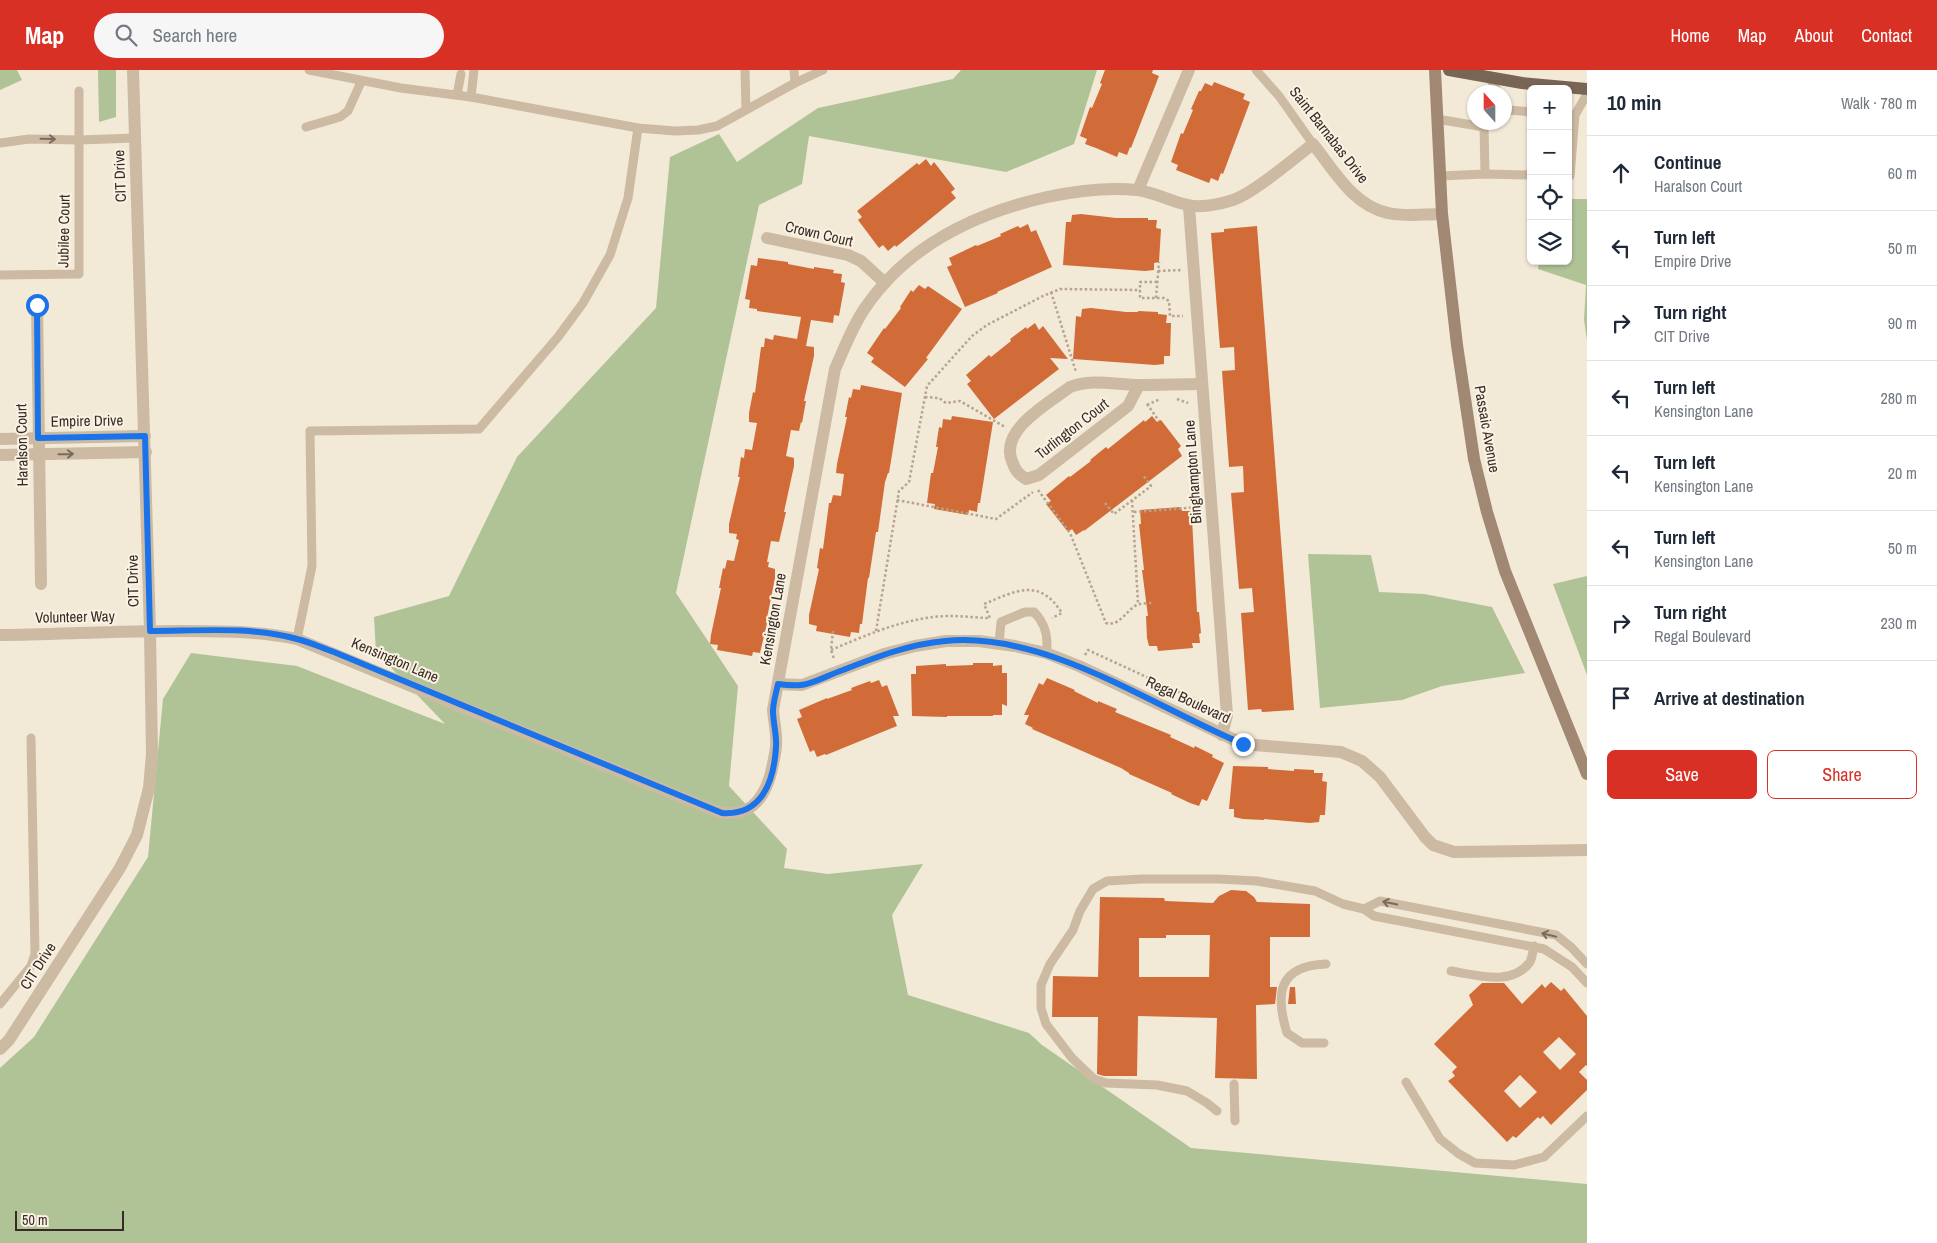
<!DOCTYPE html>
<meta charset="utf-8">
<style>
body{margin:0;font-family:"Archivo Narrow",sans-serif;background:#f6f6f7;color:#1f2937}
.controls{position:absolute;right:15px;top:15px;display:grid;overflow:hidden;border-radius:8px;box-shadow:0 1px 4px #0004}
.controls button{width:45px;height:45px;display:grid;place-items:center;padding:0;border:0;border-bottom:1px solid #e0e1e3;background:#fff;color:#1f2937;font:25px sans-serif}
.compass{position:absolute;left:1467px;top:15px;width:45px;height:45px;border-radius:50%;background:#fff;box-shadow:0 1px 4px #0004;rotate:339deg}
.scale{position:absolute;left:15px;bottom:12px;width:109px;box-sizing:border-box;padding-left:5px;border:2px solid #362c25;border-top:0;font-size:14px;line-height:18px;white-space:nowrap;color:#362c25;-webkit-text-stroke:4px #fbf2e4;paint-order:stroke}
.stop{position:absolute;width:15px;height:15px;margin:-11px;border:4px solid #1a73e8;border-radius:50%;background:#fff}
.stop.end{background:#1a73e8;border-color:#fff;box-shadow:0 1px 5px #0008}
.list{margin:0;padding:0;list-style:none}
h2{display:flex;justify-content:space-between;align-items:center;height:65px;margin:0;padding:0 20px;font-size:21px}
h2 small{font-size:16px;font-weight:400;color:#747a83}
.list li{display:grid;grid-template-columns:32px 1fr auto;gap:15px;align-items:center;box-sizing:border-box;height:75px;padding:0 20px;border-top:1px solid #e0e1e3}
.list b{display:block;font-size:19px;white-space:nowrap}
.list p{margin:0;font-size:16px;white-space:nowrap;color:#747a83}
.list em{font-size:16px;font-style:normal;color:#747a83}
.actions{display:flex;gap:10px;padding:15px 20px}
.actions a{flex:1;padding:11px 0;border:1px solid #d93025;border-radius:8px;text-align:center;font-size:18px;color:#d93025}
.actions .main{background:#d93025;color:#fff}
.icon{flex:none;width:28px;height:28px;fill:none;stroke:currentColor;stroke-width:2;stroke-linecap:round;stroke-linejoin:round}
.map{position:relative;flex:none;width:1587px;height:1173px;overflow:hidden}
header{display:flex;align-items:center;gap:30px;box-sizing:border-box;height:70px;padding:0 25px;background:#d93025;color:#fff}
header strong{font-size:24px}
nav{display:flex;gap:28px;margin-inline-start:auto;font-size:18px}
.search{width:350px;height:45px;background:#f6f6f7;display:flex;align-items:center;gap:12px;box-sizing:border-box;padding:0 18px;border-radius:28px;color:#747a83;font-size:19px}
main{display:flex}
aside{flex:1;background:#fff}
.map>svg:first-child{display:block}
.green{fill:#afc396}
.building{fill:#d16c38;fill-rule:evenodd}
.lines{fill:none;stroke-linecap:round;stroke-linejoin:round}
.path{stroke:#b8a38c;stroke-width:2.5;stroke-dasharray:2.5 2.5;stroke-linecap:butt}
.service{stroke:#ccbaa2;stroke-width:9}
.minor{stroke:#ccbaa2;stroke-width:12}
.secondary{stroke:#a08873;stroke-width:12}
.primary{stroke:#796555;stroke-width:12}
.oneway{stroke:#7a6c5d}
.route{stroke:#1a73e8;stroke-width:6}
.labels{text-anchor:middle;stroke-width:4;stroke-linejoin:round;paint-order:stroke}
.street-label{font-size:15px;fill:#362c25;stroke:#fbf2e4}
</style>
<header>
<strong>Map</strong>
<div class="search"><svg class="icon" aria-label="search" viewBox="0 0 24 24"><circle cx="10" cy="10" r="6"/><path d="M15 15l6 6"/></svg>Search here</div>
<nav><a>Home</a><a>Map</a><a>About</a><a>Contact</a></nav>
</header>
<main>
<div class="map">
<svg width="1587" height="1173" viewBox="0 0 1587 1173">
<rect width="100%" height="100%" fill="#f3e9d7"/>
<g class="green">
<path d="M 0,0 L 17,0 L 22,10 L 0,20 Z"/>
<path d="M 98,0 L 116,0 L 116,47 L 99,52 Z"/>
<path d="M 961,0 L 1097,0 L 1074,74 L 1006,102 L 809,66 L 802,114 L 759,135 L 676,523 L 738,616 L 729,716 L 787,779 L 784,798 L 828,804 L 923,794 L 892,845 L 908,925 L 1029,963 L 1042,975 L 1191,1078 L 1587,1114 L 1587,1173 L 0,1173 L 0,998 L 34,967 L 148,787 L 163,629 L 191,583 L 297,596 L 445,654 L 376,582 L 374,547 L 449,526 L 517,387 L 656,238 L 670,87 L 719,64 L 737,92 L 818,38 L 953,9 Z"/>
<path d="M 1568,129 L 1587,129 L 1587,270 L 1584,250 L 1586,215 L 1538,199 L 1539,191 L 1568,191 Z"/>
<path d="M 1308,484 L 1371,485 L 1379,522 L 1424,524 L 1492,537 L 1525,603 L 1442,616 L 1402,630 L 1320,638 Z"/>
<path d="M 1587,506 L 1587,605 L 1553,514 Z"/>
</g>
<g class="building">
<path d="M 1105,0 L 1153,0 L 1152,3 L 1159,6 L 1131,78 L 1130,77 L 1127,85 L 1119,82 L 1117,87 L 1096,78 L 1085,74 L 1087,69 L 1080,66 L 1090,37 L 1092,38 L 1102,14 L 1100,13 Z"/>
<path d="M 1214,12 L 1245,24 L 1243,29 L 1250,32 L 1223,104 L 1221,103 L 1218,111 L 1211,108 L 1209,113 L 1176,100 L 1178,95 L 1171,92 L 1181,63 L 1183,64 L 1193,40 L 1191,39 L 1199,21 L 1201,21 L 1205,13 L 1212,16 Z"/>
<path d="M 926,89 L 931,96 L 934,92 L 955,119 L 951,122 L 956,128 L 896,177 L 895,175 L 888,181 L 883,175 L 879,178 L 858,150 L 862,147 L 857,141 L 917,93 L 919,95 Z"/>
<path d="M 1081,144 L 1116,148 L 1148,148 L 1148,150 L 1157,150 L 1156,158 L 1161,159 L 1159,192 L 1154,193 L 1154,200 L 1145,201 L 1063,195 L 1066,152 L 1071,152 L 1072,145 Z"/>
<path d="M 1028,154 L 1031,162 L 1036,160 L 1052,197 L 997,222 L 998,223 L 965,237 L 947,197 L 952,195 L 949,188 L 976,175 L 977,176 L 1001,166 L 1000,164 L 1018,156 L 1020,158 Z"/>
<path d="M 1257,156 L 1294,640 L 1262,642 L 1261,639 L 1248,640 L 1241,543 L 1254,542 L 1252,518 L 1239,519 L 1231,423 L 1244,422 L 1243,396 L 1229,397 L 1222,301 L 1235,300 L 1234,277 L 1220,278 L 1211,163 L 1224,162 L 1224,159 Z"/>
<path d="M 758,188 L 788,192 L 788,194 L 814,199 L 814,197 L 834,200 L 833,203 L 842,204 L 841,212 L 845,213 L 839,246 L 834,245 L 833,253 L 811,250 L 806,276 L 814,277 L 814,286 L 804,331 L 806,331 L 802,353 L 801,352 L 799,361 L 791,360 L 790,365 L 786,386 L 794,388 L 794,396 L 784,442 L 786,442 L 779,472 L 771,471 L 767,492 L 769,492 L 768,497 L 775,499 L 775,508 L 766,553 L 767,553 L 760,583 L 753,582 L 752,586 L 717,580 L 718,575 L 710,574 L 711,565 L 721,518 L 719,518 L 723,498 L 725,499 L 727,490 L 734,491 L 739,470 L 736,469 L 737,464 L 729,463 L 729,454 L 740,407 L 738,407 L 741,387 L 744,388 L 745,379 L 752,380 L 757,353 L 749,352 L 749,343 L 753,322 L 755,323 L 761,277 L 764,277 L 765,268 L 773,270 L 774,265 L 797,269 L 801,247 L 757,241 L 757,239 L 749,238 L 750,230 L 745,229 L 751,195 L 757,196 Z"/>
<path d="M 919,215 L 925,219 L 928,216 L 962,239 L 926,288 L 928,289 L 905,317 L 871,292 L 874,288 L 867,283 L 884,258 L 885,259 L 901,238 L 900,237 L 911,220 L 913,222 Z"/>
<path d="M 1091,238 L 1126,242 L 1138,242 L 1138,241 L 1158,242 L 1158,244 L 1167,245 L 1166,253 L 1171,253 L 1170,286 L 1164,286 L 1164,294 L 1155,295 L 1073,289 L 1076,246 L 1081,247 L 1082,239 Z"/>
<path d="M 1035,253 L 1039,260 L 1043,256 L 1068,289 L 1050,288 L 1059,299 L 994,349 L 967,314 L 971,311 L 966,305 L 989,285 L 991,287 L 1011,271 L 1010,269 L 1026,257 L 1027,259 Z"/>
<path d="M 861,315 L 902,323 L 889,403 L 888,403 L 885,412 L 878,462 L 876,462 L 869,508 L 868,508 L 862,554 L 860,554 L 859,563 L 851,562 L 850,567 L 816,561 L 817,556 L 809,554 L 809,545 L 819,499 L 817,498 L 820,478 L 823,479 L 829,433 L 831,433 L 833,425 L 841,426 L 844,404 L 836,403 L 837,394 L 847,347 L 845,347 L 849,327 L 851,328 L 853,319 L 860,320 Z"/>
<path d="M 952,346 L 993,352 L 980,433 L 978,433 L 977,442 L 969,440 L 968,445 L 934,439 L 935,434 L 927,433 L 931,403 L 933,403 L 938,377 L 936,377 L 939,357 L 942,358 L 943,349 L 951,350 Z"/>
<path d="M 1152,346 L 1157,352 L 1161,350 L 1181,376 L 1178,379 L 1182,386 L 1084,461 L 1084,460 L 1076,465 L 1072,459 L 1068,462 L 1046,434 L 1051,431 L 1046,425 L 1069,406 L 1070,407 L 1091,391 L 1090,390 L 1106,377 L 1108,379 L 1144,350 L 1145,352 Z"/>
<path d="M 1181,437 L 1182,441 L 1190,441 L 1192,449 L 1197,542 L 1199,542 L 1201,563 L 1199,564 L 1200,573 L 1192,573 L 1193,578 L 1158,581 L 1157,576 L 1149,576 L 1147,568 L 1146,546 L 1148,546 L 1142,500 L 1144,500 L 1139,454 L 1141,454 L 1140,440 Z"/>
<path d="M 973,593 L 993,593 L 993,596 L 1002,595 L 1002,603 L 1007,603 L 1007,636 L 1002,634 L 1002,645 L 993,645 L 993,646 L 947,646 L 947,647 L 912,646 L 911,604 L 916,604 L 916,596 L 946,594 L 946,596 L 973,595 Z"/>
<path d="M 1047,608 L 1075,620 L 1074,621 L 1098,633 L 1098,631 L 1117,639 L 1115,642 L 1171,665 L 1170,667 L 1194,678 L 1195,676 L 1213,685 L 1212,687 L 1224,693 L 1207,731 L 1202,729 L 1199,736 L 1190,733 L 1171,724 L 1172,723 L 1129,704 L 1129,703 L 1121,698 L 1032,659 L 1033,658 L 1025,654 L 1029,645 L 1024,645 L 1039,613 L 1043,615 Z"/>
<path d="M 879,610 L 882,617 L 887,615 L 899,646 L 893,646 L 897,656 L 826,685 L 825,684 L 817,687 L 814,680 L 810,682 L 797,649 L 802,647 L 799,640 L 827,628 L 827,629 L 852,620 L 851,618 L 870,611 L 871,613 Z"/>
<path d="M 1233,696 L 1268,697 L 1268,699 L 1294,701 L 1294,699 L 1314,700 L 1314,703 L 1323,703 L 1322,711 L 1327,712 L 1325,745 L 1320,745 L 1319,752 L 1310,753 L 1264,749 L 1264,750 L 1243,749 L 1234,747 L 1234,739 L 1229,739 Z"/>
<path d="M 1231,820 L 1246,821 L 1254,827 L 1257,832 L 1310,834 L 1310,867 L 1270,867 L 1270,917 L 1277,917 L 1275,934 L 1256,935 L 1257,1009 L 1215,1008 L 1217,948 L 1138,946 L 1137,1006 L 1104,1006 L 1097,1004 L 1098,947 L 1052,947 L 1053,906 L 1098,907 L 1100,827 L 1164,828 L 1165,831 L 1213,833 L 1219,826 ZM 1166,865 L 1210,865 L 1209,907 L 1139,907 L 1139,868 L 1166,868 Z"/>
<path d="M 1551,912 L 1561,921 L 1564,918 L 1587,946 L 1587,996 L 1586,995 L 1579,1002 L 1587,1010 L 1587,1020 L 1551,1055 L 1543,1046 L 1540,1049 L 1538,1047 L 1516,1068 L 1513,1066 L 1507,1072 L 1448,1011 L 1455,1006 L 1452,1002 L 1457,997 L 1434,974 L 1473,935 L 1469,925 L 1482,913 L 1504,913 L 1522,934 L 1542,914 L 1545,918 ZM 1559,967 L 1576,984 L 1560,1000 L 1543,982 ZM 1520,1005 L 1537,1022 L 1520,1038 L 1504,1021 Z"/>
<path d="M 1290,917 L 1295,917 L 1296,934 L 1288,934 Z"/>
</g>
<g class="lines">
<g class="path">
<path d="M 1158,201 L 1182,200"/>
<path d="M 1157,212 L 1140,212 L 1140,228 L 1164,228 L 1169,231 L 1170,246 L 1183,246"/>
<path d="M 1051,222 L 1076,302"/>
<path d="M 1156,228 L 1159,192"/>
<path d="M 925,327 L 939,328 L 946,333 L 960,331 L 1005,357"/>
<path d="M 1177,329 L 1188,333"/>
<path d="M 1147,334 L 1159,351"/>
<path d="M 1147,335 L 1160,329"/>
<path d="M 1038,420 L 1070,463 L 1106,553 C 1120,557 1126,540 1137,535 C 1142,533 1149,533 1154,533"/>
<path d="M 897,430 L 996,449 L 1033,422"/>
<path d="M 1132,430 L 1138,533"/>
<path d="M 1105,433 L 1114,444 L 1151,416 L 1143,405"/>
<path d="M 1134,442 L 1200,437"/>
<path d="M 833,561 L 831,580 L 834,589"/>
<path d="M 876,561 L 899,421 L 909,412 L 927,316 L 972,266 L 987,255 L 1043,226 L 1060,219 L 1140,220"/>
<path d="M 831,580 C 869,564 909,546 951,546 C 964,546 977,548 990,548 L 984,534 C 1016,521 1039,507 1062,543 L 1052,548"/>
<path d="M 1085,585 L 1088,580 L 1203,633 L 1201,639"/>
</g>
<g class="service">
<path d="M 309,0 L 401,18 L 471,27 L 638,58 L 675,61 L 698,60 L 717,56 L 795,13 L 823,0"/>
<path d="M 745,0 L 746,39"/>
<path d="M 794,0 L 795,13"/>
<path d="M 1256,0 L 1279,26 L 1313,74"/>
<path d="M 1489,7 L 1498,22"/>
<path d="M 457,25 L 461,4"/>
<path d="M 471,27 L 474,0"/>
<path d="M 1504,43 L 1509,40 L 1531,42"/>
<path d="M 1437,49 L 1484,57 L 1491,52"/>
<path d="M 306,57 L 340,47 L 348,41 L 361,12"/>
<path d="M 1484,57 L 1485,104"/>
<path d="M 0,73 L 29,69 L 79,70 L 135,68"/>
<path d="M 1440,106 L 1485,104 L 1531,105"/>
<path d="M 1568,106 L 1570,106 L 1575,45 L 1587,24"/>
<path d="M 0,205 L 79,204 L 79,21"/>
<path d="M 297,569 L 312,496 L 310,361 L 479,359 L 558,267 L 583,233 L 610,185 L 628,128 L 638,58"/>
<path d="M 999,573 L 1001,552 L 1025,542 L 1034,542 C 1045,553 1049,568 1046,583"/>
<path d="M 1587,894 L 1571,877 L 1556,865 L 1380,831 L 1364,839 L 1374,846 L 1544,879 L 1572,897 L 1587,913"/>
<path d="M 1451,901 C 1476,905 1512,917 1530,892 C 1532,888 1533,881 1534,876"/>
<path d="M 0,934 L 31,896 L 35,884 L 31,668"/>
<path d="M 1324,973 L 1302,973 L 1287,963 C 1275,924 1278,896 1326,894"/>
<path d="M 1406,1012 L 1440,1069 L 1459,1084 L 1475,1093 L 1514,1095 L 1544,1087 L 1587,1046"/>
<path d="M 1234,1014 L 1235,1051"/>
<path d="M 1217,1041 L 1207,1033 L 1187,1021 L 1157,1015 L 1106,1013 L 1094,1009 L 1072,988 L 1046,954 L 1041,938 L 1041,915 L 1050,894 L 1073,860 L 1080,841 L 1093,819 L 1107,811 L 1142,809 L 1218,809 L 1257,811 L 1315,821 L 1343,834 L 1364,839"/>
</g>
<g class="minor">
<path d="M 1138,120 L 1189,0"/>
<path d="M 1189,136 L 1227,645 L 1222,665"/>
<path d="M 767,168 L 848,185 L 861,191 L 885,213"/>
<path d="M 37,235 L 41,514"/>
<path d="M 1139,315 L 1128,336 L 1039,405 L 1026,409 C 1018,404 1015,400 1012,391 C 999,360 1049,333 1070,317 C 1092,308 1117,315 1140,315 C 1160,315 1181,314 1202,314"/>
<path d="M 0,369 L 145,366"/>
<path d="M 0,385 L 146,382"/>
<path d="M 0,565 C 60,564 120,561 179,561 C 220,561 258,561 297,569 L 710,739 C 748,753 766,730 773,694 C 774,688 776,681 776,675 C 777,664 774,652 773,640 L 835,299 C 844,279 852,257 865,238 C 907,176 976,143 1047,127 C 1076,121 1107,117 1137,120 C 1155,122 1171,132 1188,135 C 1201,138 1220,134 1233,130 C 1254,123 1293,89 1313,74 C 1334,100 1353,136 1388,143 C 1405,147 1425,144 1442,144"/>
<path d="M 778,614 L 802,615 L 884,584 L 915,576 L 946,571 L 979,571 L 1015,576 L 1046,583 L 1079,596 L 1243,674 L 1341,682 L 1362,691 L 1380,707 L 1425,767 L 1433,775 L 1454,782 L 1587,780"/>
<path d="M 0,979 L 9,970 L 120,798 L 137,765 L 149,718 L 152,684 L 150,561 L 133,0"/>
</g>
<path class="secondary" d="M 1435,0 L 1442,144 L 1457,275 L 1474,389 L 1487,442 L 1505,501 L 1587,704"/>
<path class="primary" d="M 1449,0 L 1522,13 L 1587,19"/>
</g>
<defs><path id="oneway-shaft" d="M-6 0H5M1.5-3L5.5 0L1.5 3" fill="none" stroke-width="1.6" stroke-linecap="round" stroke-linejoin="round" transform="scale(1.25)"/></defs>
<g class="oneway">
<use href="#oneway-shaft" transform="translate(48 69) rotate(1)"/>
<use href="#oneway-shaft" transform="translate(66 384) rotate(-1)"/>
<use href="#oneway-shaft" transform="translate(1390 833) rotate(-169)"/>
<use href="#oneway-shaft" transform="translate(1549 865) rotate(-166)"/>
</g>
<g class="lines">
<path class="route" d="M 37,235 L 38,368 L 145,366 L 150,561 C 198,561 251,556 297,569 C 310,572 322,578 334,582 L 722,743 C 762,746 774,711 776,677 C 777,665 773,653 773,641 C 773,633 776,623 778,614 C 785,615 793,616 801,615 C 814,614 830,604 843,600 C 876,587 910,574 945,571 C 1046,561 1152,636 1243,674"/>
</g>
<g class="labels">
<g class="street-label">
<text transform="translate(1329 65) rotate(52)" y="5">Saint Barnabas Drive</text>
<text transform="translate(120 106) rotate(-92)" y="5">CIT Drive</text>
<text transform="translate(64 161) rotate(-89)" y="5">Jubilee Court</text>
<text transform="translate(819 164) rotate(13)" y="5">Crown Court</text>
<text transform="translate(87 351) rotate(-1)" y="5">Empire Drive</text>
<text transform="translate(1072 359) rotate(-38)" y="5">Turlington Court</text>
<text transform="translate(1487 359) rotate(80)" y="5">Passaic Avenue</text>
<text transform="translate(22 375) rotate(-91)" y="5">Haralson Court</text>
<text transform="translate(1193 402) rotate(-94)" y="5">Binghampton Lane</text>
<text transform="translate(133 511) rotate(-91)" y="5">CIT Drive</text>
<text transform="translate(75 547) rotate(-1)" y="5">Volunteer Way</text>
<text transform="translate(773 549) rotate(-80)" y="5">Kensington Lane</text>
<text transform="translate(395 590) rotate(23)" y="5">Kensington Lane</text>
<text transform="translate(1188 630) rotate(25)" y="5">Regal Boulevard</text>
<text transform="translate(38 896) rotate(-57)" y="5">CIT Drive</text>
</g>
</g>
</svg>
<div class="controls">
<button>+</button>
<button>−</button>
<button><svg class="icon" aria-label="locate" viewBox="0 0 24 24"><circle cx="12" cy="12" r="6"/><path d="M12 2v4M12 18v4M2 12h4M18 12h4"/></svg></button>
<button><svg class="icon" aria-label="layers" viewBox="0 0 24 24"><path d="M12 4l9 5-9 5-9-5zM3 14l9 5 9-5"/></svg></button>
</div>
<svg class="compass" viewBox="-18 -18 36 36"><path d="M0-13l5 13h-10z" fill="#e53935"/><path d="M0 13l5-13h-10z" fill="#747a83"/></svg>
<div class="scale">50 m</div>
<div class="stop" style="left:37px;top:235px"></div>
<div class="stop end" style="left:1243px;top:674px"></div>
</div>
<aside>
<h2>10 min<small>Walk · 780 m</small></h2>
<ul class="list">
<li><svg class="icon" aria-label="ahead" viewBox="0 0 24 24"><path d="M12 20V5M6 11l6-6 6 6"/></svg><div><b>Continue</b><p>Haralson Court</p></div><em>60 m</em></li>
<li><svg class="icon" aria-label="left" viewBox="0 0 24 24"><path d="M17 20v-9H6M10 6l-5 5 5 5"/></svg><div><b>Turn left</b><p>Empire Drive</p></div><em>50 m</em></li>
<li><svg class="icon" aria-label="right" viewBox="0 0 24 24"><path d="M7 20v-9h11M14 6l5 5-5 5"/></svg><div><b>Turn right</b><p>CIT Drive</p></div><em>90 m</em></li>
<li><svg class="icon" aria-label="left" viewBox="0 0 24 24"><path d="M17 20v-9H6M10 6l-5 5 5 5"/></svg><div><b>Turn left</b><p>Kensington Lane</p></div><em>280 m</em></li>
<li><svg class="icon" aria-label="left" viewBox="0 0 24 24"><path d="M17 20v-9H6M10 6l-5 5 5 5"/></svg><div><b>Turn left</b><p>Kensington Lane</p></div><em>20 m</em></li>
<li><svg class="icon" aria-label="left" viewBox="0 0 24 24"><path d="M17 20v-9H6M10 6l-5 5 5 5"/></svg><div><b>Turn left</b><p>Kensington Lane</p></div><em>50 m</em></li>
<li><svg class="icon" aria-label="right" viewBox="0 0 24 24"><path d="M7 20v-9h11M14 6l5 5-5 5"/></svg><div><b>Turn right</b><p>Regal Boulevard</p></div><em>230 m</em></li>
<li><svg class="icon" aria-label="arrive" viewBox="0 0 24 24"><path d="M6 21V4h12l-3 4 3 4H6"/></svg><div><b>Arrive at destination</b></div></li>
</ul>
<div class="actions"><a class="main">Save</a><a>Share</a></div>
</aside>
</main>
